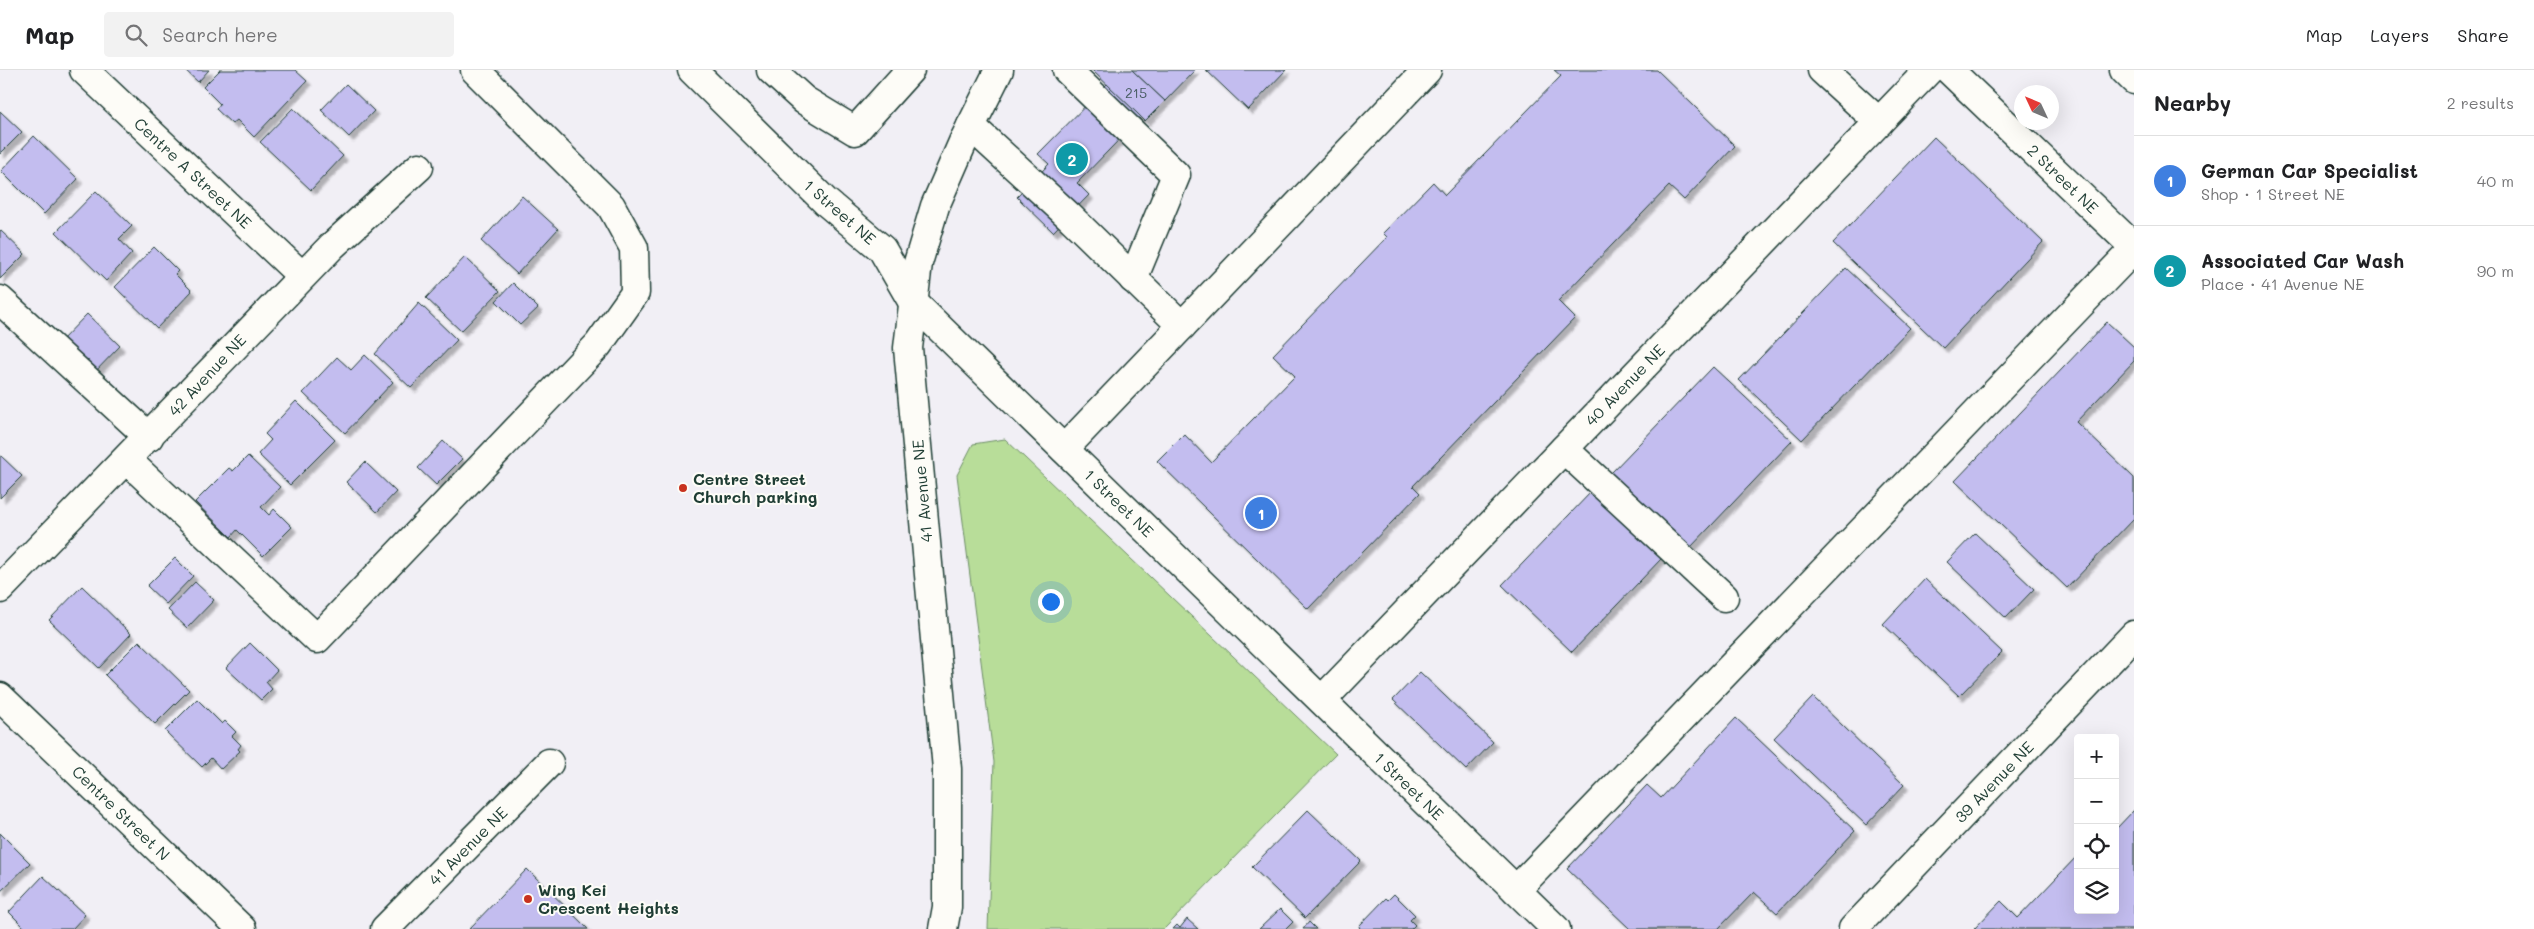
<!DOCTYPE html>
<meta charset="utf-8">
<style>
body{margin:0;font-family:Mali,sans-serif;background:#f2f2f2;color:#202124}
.controls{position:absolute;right:15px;bottom:15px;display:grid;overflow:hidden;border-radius:5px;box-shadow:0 5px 20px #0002}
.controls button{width:45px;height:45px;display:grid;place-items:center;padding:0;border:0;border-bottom:1px solid #e0e0e0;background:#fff;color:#202124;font:25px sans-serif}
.compass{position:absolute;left:2014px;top:15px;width:45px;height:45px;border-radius:50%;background:#fff;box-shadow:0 5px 20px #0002;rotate:314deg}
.you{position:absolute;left:1050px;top:531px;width:18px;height:18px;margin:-12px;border:4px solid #fff;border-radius:50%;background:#1a73e8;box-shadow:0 0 0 8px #1a73e833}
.badge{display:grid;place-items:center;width:32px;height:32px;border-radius:50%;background:#c8321e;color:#fff;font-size:16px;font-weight:700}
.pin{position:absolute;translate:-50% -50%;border:2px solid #fff;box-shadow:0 1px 5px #0006}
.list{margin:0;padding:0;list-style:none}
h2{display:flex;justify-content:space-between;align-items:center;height:65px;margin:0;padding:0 20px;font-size:21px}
h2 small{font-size:16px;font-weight:400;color:#757577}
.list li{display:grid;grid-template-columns:32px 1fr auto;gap:15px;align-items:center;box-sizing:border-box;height:90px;padding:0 20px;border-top:1px solid #e0e0e0}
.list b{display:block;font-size:19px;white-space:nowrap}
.list p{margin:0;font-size:16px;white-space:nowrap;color:#757577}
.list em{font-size:16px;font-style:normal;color:#757577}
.icon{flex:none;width:28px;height:28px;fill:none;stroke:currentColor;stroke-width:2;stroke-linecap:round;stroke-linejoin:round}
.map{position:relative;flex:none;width:2134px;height:859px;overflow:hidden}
header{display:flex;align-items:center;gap:30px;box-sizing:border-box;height:70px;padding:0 25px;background:#fff;border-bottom:1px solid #e0e0e0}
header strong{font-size:24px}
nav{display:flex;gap:28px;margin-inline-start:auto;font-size:18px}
.search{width:350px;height:45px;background:#f2f2f2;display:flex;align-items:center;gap:12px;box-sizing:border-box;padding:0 18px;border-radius:5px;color:#757577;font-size:19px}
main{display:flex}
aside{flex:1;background:#fff}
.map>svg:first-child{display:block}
.green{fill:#b8dd99;stroke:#6c8d66}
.building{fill:#c3bdef;stroke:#1f3d34;filter:url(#shadow)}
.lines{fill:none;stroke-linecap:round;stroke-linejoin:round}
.minor-casing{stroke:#1f3d34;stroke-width:31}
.major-casing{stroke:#1f3d34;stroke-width:31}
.minor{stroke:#fdfcf7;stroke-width:28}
.major{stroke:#fdfcf7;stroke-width:28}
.poi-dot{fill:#c8321e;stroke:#fdfcf7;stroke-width:2}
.labels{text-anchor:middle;stroke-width:4;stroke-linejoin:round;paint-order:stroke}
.number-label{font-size:14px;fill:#485d63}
.street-label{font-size:16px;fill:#1f3d34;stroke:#fdfcf7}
.poi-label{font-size:16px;font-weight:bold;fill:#1f3d34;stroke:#fdfcf7;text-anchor:start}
</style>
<header>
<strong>Map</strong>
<div class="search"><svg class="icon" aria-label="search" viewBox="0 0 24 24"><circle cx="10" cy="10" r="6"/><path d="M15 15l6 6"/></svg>Search here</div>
<nav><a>Map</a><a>Layers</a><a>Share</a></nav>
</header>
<main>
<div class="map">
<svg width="2134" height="859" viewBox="0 0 2134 859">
<defs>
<filter id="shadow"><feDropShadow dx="4.5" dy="4.5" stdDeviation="1" flood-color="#0004"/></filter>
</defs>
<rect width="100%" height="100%" fill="#f1eff5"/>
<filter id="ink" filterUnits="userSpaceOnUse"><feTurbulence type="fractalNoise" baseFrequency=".02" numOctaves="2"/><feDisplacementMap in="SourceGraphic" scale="10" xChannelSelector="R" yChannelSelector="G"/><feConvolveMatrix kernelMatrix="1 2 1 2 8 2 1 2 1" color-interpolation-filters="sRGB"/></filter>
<g filter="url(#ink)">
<path class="green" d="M 1005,369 L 1336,684 L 1164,859 L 988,859 L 994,692 L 957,405 L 973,374 Z"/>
<g class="building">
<path d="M 185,0 L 209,0 L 198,12 Z"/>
<path d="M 220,0 L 295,0 L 307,11 L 254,67 L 237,50 L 232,54 L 216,39 L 220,34 L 203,17 Z"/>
<path d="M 1092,0 L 1132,0 L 1165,31 L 1145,51 Z"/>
<path d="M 1132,0 L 1195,0 L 1165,31 Z"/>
<path d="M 1206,0 L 1286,0 L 1248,40 Z"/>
<path d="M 1554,0 L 1657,0 L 1735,76 L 1684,130 L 1669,116 L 1558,231 L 1575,248 L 1413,416 L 1420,423 L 1308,539 L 1157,391 L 1184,364 L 1211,392 L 1295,306 L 1273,285 L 1387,167 L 1383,163 L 1433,112 L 1445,125 L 1561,6 Z"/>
<path d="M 346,14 L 374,41 L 349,67 L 321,40 Z"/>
<path d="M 1107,14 L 1141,47 L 1077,113 L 1089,125 L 1053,162 L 1017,127 L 1049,94 L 1038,84 Z"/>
<path d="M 293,38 L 343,86 L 311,120 L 260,72 Z"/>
<path d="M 0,41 L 22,62 L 0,84 Z"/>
<path d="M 34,66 L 78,109 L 44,144 L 1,101 Z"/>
<path d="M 1934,67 L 2043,172 L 1943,278 L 1833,173 Z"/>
<path d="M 96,121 L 132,156 L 119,169 L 132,183 L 106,211 L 56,162 Z"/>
<path d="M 522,126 L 558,159 L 517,204 L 481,171 Z"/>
<path d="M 0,160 L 25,184 L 0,209 Z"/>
<path d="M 154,177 L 178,201 L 175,204 L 192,221 L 157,258 L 115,217 Z"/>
<path d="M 465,187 L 500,221 L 461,261 L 426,228 Z"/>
<path d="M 1846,198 L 1910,258 L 1802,370 L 1739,310 Z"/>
<path d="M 513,213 L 538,238 L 520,255 L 496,231 Z"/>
<path d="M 419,233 L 457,270 L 411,318 L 375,284 Z"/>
<path d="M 87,244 L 120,276 L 92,305 L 59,273 Z"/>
<path d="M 2107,252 L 2134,277 L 2134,291 L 2076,352 L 2134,408 L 2134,448 L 2067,518 L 1955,411 Z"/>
<path d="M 365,285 L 393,312 L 345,363 L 303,323 L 337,287 L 351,300 Z"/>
<path d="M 1713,297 L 1792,371 L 1690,478 L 1611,403 Z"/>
<path d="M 296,331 L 335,370 L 290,415 L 258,384 L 271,370 L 265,364 Z"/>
<path d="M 443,371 L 462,389 L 436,415 L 418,398 Z"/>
<path d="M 0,385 L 22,406 L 0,428 Z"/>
<path d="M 248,386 L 280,417 L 261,437 L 269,445 L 274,439 L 292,457 L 263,486 L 237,460 L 231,467 L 195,432 L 229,398 L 233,401 Z"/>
<path d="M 365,392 L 396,422 L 377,442 L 346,412 Z"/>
<path d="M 1592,421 L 1662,488 L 1572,582 L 1502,515 Z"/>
<path d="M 1975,463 L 2034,519 L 2006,548 L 1947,492 Z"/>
<path d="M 175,488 L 193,506 L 166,534 L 147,516 Z"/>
<path d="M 1925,509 L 2002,582 L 1959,626 L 1883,554 Z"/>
<path d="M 195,512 L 214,530 L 187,558 L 168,540 Z"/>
<path d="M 82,516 L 131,564 L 99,598 L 49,550 Z"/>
<path d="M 139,571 L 189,620 L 155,654 L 105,605 Z"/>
<path d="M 250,573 L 277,600 L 266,612 L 272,619 L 261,630 L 226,598 Z"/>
<path d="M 1420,602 L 1493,672 L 1466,700 L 1393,630 Z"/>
<path d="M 1813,627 L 1904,715 L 1866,755 L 1774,668 Z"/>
<path d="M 197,629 L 222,654 L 225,651 L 236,662 L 232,666 L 241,675 L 238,679 L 240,681 L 221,699 L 211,688 L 202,697 L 165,661 Z"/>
<path d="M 1736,648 L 1855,761 L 1777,843 L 1754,822 L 1718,859 L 1630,859 L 1567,799 L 1647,715 L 1661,728 Z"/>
<path d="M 1308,740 L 1361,791 L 1305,848 L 1252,797 Z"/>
<path d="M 2134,740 L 2134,859 L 1974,859 L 2001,831 L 2018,848 L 2078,785 L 2078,840 L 2115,840 L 2115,760 Z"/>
<path d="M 0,763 L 30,793 L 0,822 Z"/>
<path d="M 527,799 L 588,859 L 469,859 Z"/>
<path d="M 43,806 L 85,845 L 72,859 L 26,859 L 9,842 Z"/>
<path d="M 1394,824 L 1415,845 L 1410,850 L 1415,855 L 1411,859 L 1360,859 L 1359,856 L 1386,828 L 1388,830 Z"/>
<path d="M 1280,839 L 1293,852 L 1286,859 L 1259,859 Z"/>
<path d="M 1187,849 L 1198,859 L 1173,859 L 1177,855 L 1180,858 Z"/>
<path d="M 1309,852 L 1316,859 L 1303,859 Z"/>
</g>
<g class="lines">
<defs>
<g id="minor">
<path d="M 84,0 L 302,206"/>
<path d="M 692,0 L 826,132 L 882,179 L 912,231 L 1556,859"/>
<path d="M 771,0 L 804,30 L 855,61 L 910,0"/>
<path d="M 1067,0 L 1176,105 L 1133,209"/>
<path d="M 1822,0 L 1879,52"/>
<path d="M 1949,0 L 2134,177"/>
<path d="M 2124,0 L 2134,10"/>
<path d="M 971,56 L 1069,146 L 1182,256"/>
<path d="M 0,230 L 149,367"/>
<path d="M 1064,379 L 1427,0"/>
<path d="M 1564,379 L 1724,527"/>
<path d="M 127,390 L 317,569 L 598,275 L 635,223 L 634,178 L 611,136 L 475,0"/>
<path d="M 0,519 L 332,176 L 419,97"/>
<path d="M 1322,630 L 1929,0"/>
<path d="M 1516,820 L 2134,179"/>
<path d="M 385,859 L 549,693"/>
<path d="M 943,859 L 947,837 L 947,699 L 908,278 L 918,193 L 935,136 L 963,72 L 999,0"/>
<path d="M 1853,859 L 2134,565"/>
</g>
<path id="major" d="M 0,627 L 242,859"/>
</defs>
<use href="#minor" class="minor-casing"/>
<use href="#major" class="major-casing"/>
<use href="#minor" class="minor"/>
<use href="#major" class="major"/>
</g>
</g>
<g class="poi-dot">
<circle cx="683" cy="418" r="5"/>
<circle cx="528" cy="829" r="5"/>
</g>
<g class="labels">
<g class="number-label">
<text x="1136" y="28">215</text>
</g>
<g class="street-label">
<text transform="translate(193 103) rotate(43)" y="6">Centre A Street NE</text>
<text transform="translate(2063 109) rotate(44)" y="6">2 Street NE</text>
<text transform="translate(840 142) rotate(41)" y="6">1 Street NE</text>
<text transform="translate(207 305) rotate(-47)" y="6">42 Avenue NE</text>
<text transform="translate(1625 315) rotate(-46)" y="6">40 Avenue NE</text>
<text transform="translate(922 421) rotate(-95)" y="6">41 Avenue NE</text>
<text transform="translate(1119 433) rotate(44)" y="6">1 Street NE</text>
<text transform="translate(1994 712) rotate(-46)" y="6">39 Avenue NE</text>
<text transform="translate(1409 716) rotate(44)" y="6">1 Street NE</text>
<text transform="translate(121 743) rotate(44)" y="6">Centre Street N</text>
<text transform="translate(468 776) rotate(-45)" y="6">41 Avenue NE</text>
</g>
<g class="poi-label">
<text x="693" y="415">Centre Street<tspan x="693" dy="18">Church parking</tspan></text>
<text x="538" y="826">Wing Kei<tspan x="538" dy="18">Crescent Heights</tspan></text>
</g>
</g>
</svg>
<div class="controls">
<button>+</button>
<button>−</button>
<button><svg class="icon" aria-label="locate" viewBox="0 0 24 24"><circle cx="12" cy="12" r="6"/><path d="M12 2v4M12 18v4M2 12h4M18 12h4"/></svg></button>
<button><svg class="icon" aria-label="layers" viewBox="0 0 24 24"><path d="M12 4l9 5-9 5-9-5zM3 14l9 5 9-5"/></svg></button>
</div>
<svg class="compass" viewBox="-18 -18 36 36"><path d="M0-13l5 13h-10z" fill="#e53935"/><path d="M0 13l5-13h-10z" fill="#757577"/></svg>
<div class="you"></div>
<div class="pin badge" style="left:1261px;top:443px;background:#3f7fe0">1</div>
<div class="pin badge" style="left:1072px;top:89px;background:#0f9aa8">2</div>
</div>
<aside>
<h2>Nearby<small>2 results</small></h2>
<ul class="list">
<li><span class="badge" style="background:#3f7fe0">1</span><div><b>German Car Specialist</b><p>Shop · 1 Street NE</p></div><em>40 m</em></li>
<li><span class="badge" style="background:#0f9aa8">2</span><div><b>Associated Car Wash</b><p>Place · 41 Avenue NE</p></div><em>90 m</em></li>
</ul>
</aside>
</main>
